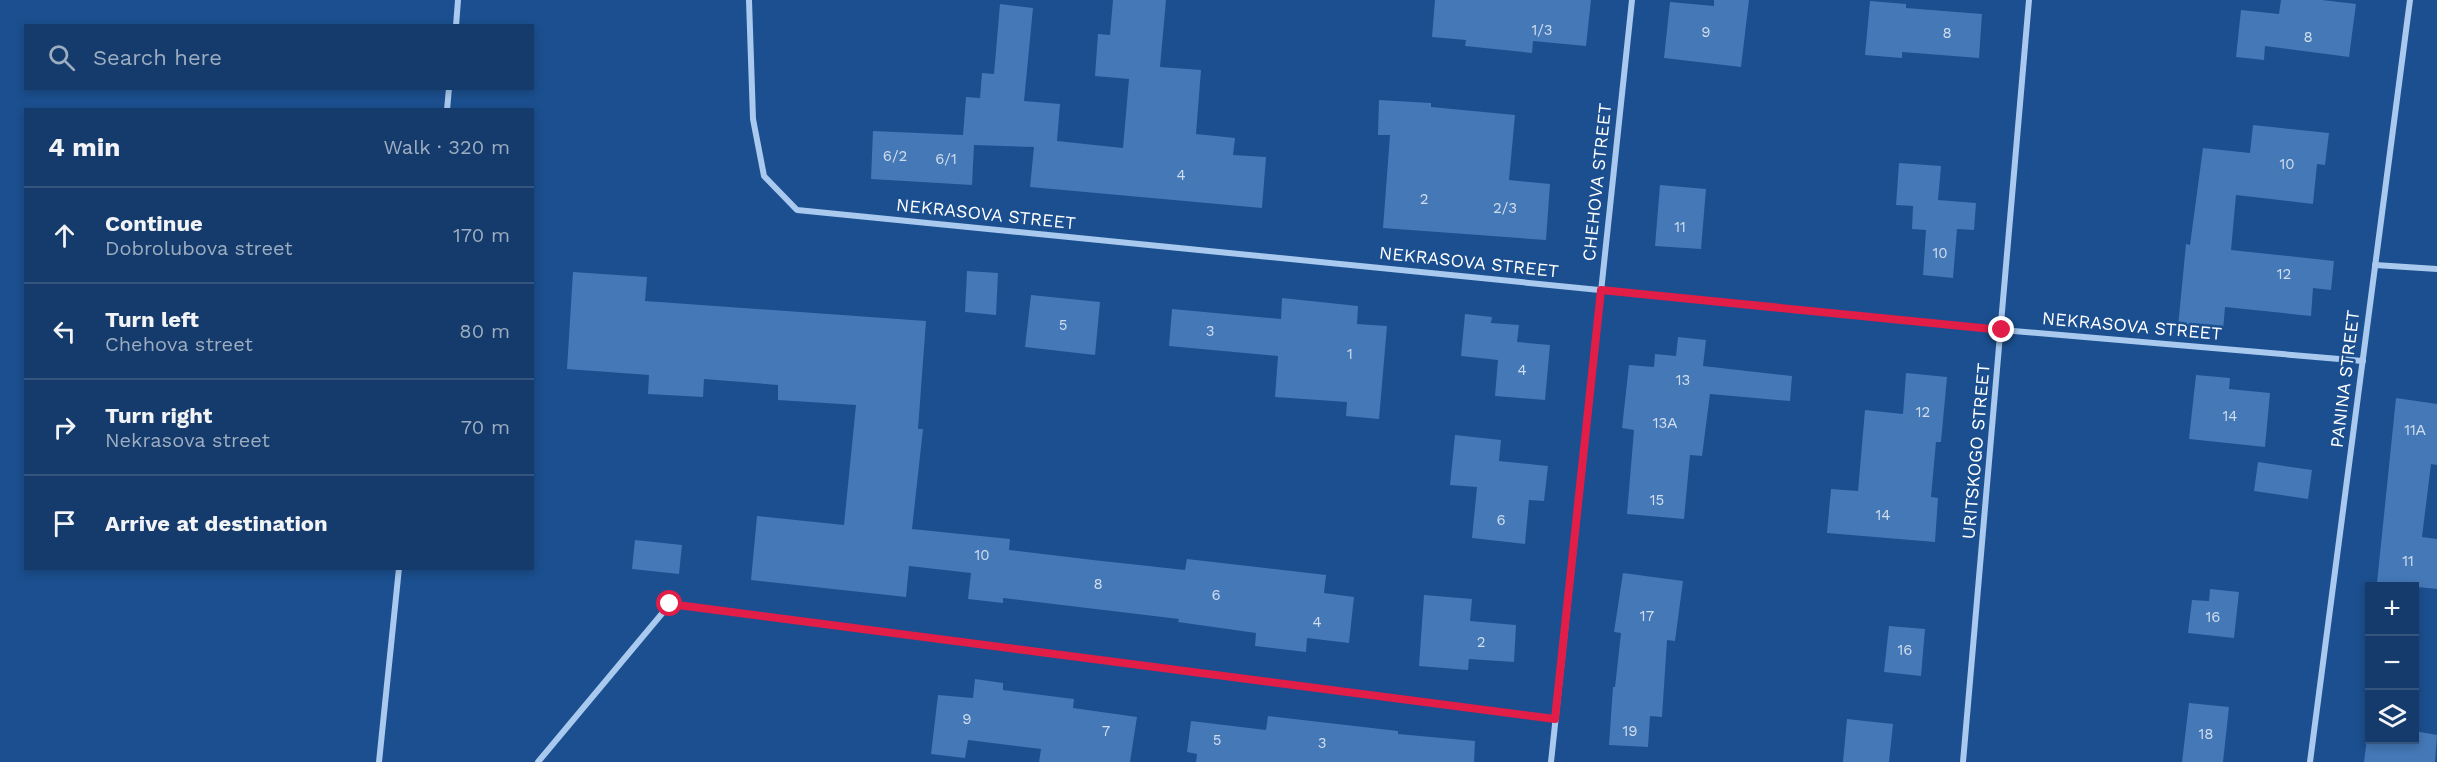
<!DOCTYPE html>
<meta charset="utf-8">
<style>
body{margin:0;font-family:"Work Sans",sans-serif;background:#1d4271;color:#f1f3f6}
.controls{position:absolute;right:18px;bottom:18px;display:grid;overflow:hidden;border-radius:0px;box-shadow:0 3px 9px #0003}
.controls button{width:54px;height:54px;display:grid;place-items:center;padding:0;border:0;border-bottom:2px solid #33557e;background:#143b6b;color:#f1f3f6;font:30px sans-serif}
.stop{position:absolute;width:18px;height:18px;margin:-14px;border:4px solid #e11d48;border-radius:50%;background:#fff}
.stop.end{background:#e11d48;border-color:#fff;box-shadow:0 2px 6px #0008}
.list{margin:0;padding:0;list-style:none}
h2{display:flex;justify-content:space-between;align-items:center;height:78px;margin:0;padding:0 24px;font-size:26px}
h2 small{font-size:20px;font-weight:400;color:#9dadc1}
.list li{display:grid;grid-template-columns:39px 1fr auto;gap:18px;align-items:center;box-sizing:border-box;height:96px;padding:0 24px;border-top:2px solid #33557e}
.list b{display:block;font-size:22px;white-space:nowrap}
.list p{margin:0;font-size:20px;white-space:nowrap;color:#9dadc1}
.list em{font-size:20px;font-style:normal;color:#9dadc1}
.icon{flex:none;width:33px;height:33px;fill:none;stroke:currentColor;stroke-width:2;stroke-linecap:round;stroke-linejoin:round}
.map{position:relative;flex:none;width:2437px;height:762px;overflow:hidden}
.search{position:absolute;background:#143b6b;box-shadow:0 3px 9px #0003;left:24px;top:24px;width:510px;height:66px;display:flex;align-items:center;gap:15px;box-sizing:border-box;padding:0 21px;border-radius:0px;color:#9dadc1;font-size:22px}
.panel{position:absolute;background:#143b6b;box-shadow:0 3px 9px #0003;left:24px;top:108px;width:510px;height:462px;border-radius:0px}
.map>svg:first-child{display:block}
.building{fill:#4478b7}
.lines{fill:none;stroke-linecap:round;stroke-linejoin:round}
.minor{stroke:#a9c9ee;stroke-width:6}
.route{stroke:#e11d48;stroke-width:8}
.labels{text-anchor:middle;stroke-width:5;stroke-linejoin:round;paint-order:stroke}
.number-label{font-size:15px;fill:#d0dded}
.street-label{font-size:18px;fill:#fff;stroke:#1b4f8f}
</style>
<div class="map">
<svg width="2437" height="762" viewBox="0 0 2437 762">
<rect width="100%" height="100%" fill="#1b4f8f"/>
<g class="building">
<path d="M 1113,0 L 1166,0 L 1160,67 L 1201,70 L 1196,134 L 1235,138 L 1233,155 L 1266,157 L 1262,208 L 1030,187 L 1034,147 L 974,145 L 972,185 L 871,179 L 873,131 L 963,135 L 966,97 L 980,98 L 982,73 L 994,74 L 1000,4 L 1033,8 L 1024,101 L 1060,104 L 1057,141 L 1123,148 L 1129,79 L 1095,76 L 1098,34 L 1110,35 Z"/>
<path d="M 1435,0 L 1591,0 L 1586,46 L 1533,41 L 1532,53 L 1465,46 L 1466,40 L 1432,37 Z"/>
<path d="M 1714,0 L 1749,0 L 1741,67 L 1664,58 L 1670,2 L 1714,6 Z"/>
<path d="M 2281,0 L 2322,0 L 2356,4 L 2349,57 L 2265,46 L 2264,60 L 2236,57 L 2241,10 L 2279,14 Z"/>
<path d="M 1870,1 L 1906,4 L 1906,8 L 1982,14 L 1979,58 L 1902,52 L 1902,58 L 1865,55 Z"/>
<path d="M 1379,100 L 1431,103 L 1431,107 L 1515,115 L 1509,180 L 1550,184 L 1546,240 L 1383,228 L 1390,135 L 1378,135 Z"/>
<path d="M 2253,125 L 2329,133 L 2325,165 L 2317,164 L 2313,204 L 2236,195 L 2231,250 L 2334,261 L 2331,290 L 2313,288 L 2311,316 L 2225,307 L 2223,331 L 2178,327 L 2186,244 L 2190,245 L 2203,148 L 2250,153 Z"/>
<path d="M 1899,163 L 1941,166 L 1938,200 L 1976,203 L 1974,230 L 1957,229 L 1953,278 L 1923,275 L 1926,230 L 1912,229 L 1913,206 L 1896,205 Z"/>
<path d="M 1660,185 L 1706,189 L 1701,249 L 1655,246 Z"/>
<path d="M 967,271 L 998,273 L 996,315 L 965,312 Z"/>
<path d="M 573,272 L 647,277 L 645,301 L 926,321 L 918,429 L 923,429 L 912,529 L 1010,539 L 1009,550 L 1093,560 L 1185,570 L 1187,559 L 1326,575 L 1324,593 L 1354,597 L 1349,643 L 1307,638 L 1306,652 L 1255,646 L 1256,633 L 1178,622 L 1179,619 L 1003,598 L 1003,603 L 968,599 L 971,573 L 909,566 L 906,597 L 751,580 L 757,516 L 844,525 L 856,405 L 778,400 L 778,385 L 704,379 L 703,397 L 648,394 L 649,375 L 567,369 Z"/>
<path d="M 1031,295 L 1100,302 L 1095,355 L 1025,347 Z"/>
<path d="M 1282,298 L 1358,306 L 1357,324 L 1387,326 L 1379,419 L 1346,416 L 1347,402 L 1275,397 L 1278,356 L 1169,346 L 1172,309 L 1281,319 Z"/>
<path d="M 1465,314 L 1492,317 L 1491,323 L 1519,325 L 1517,342 L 1550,345 L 1545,400 L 1495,396 L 1498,360 L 1461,356 Z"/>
<path d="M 1678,337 L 1706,340 L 1703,366 L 1792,376 L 1790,401 L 1710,394 L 1702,456 L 1690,455 L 1684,519 L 1627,514 L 1634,430 L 1622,428 L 1629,365 L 1654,367 L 1655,354 L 1676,356 Z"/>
<path d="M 1906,373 L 1947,377 L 1941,442 L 1936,442 L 1931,497 L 1938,498 L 1935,542 L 1827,533 L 1831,489 L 1858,491 L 1865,410 L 1903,414 Z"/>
<path d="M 2196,375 L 2230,378 L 2229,389 L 2270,393 L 2265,447 L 2189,439 Z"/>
<path d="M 2396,398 L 2437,404 L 2437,465 L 2431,464 L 2422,537 L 2437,539 L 2437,589 L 2377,583 Z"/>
<path d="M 1455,435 L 1501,440 L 1499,461 L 1548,466 L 1544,501 L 1529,500 L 1525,544 L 1472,538 L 1477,487 L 1450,485 Z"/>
<path d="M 2258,462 L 2312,470 L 2308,499 L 2254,491 Z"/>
<path d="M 635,540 L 682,545 L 679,574 L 632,569 Z"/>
<path d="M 1623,573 L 1683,581 L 1675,641 L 1667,640 L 1662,717 L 1650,716 L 1648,747 L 1609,745 L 1613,687 L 1615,687 L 1621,633 L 1614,632 Z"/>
<path d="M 2210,589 L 2239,592 L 2234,638 L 2188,633 L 2192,600 L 2209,601 Z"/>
<path d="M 1424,595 L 1472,599 L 1470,621 L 1516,625 L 1514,662 L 1469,659 L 1468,670 L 1419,666 Z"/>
<path d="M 1889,626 L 1925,629 L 1921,676 L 1884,672 Z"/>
<path d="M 975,679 L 1003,683 L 1003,690 L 1074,699 L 1073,708 L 1137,717 L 1130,762 L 1039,762 L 1041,749 L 968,740 L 965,758 L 931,754 L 938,695 L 973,698 Z"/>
<path d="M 2189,703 L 2229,707 L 2223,762 L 2182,762 Z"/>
<path d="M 1268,716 L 1398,731 L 1398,734 L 1475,741 L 1474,762 L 1196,762 L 1197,754 L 1187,752 L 1191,721 L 1266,730 Z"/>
<path d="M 1847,719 L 1893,724 L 1889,762 L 1843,762 Z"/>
<path d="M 2369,724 L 2370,740 L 2415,740 L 2415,731 L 2437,735 L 2435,762 L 2364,762 Z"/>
</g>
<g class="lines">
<g class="minor">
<path d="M 749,0 L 753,119 L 764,176 L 797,210 L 2002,330 L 2363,361"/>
<path d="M 456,26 L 458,0"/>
<path d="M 447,110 L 449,88"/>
<path d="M 2375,265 L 2437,269"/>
<path d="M 379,762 L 399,568"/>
<path d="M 538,762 L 670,604 L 1555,719"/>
<path d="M 1551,762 L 1632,0"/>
<path d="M 1963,762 L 2029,0"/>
<path d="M 2310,762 L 2410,0"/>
</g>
</g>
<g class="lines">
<path class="route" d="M 670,604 L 1555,719 L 1601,290 L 2002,330"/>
</g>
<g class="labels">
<g class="number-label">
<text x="1542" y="35">1/3</text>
<text x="1706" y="37">9</text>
<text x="1947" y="38">8</text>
<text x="2308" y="42">8</text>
<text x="895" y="161">6/2</text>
<text x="946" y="164">6/1</text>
<text x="2287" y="169">10</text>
<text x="1181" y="180">4</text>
<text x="1424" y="204">2</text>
<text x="1505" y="213">2/3</text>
<text x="1680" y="232">11</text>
<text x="1940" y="258">10</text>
<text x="2284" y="279">12</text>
<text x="1063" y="330">5</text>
<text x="1210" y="336">3</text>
<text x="1350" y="359">1</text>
<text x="1522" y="375">4</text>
<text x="1683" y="385">13</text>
<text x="1923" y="417">12</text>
<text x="2230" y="421">14</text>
<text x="1665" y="428">13А</text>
<text x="2415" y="435">11А</text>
<text x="1657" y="505">15</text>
<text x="1883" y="520">14</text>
<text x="1501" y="525">6</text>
<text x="982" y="560">10</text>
<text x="2408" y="566">11</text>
<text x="1098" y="589">8</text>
<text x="1216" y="600">6</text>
<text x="1647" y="621">17</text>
<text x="2213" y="622">16</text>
<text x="1317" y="627">4</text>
<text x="1481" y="647">2</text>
<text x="1905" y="655">16</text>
<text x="967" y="724">9</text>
<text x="1106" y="736">7</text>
<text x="1630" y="736">19</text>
<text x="2206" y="739">18</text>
<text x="1217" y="745">5</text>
<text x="1322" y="748">3</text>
</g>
<g class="street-label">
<text transform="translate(1597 182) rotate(-84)" y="6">CHEHOVA STREET</text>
<text transform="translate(986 214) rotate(6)" y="6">NEKRASOVA STREET</text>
<text transform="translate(1469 262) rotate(6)" y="6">NEKRASOVA STREET</text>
<text transform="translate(2132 326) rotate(5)" y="6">NEKRASOVA STREET</text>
<text transform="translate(2345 379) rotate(-83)" y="6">PANINA STREET</text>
<text transform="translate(1976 451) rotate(-85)" y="6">URITSKOGO STREET</text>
</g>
</g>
</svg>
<div class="controls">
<button>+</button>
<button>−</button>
<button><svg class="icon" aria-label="layers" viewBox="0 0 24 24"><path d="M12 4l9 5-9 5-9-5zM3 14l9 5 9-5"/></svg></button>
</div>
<div class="stop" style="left:670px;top:604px"></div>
<div class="stop end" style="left:2002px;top:330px"></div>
<div class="search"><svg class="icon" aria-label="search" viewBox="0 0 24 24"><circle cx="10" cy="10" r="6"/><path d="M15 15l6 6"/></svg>Search here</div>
<section class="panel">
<h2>4 min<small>Walk · 320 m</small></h2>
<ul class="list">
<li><svg class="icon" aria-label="ahead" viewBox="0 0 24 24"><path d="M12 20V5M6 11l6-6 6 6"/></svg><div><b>Continue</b><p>Dobrolubova street</p></div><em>170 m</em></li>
<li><svg class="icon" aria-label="left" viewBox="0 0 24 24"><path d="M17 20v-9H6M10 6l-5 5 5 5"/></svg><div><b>Turn left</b><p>Chehova street</p></div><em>80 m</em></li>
<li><svg class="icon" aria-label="right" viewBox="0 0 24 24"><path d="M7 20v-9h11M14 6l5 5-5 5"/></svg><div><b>Turn right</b><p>Nekrasova street</p></div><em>70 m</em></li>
<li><svg class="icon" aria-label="arrive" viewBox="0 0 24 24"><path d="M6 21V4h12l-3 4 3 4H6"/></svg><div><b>Arrive at destination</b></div></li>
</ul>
</section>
</div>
